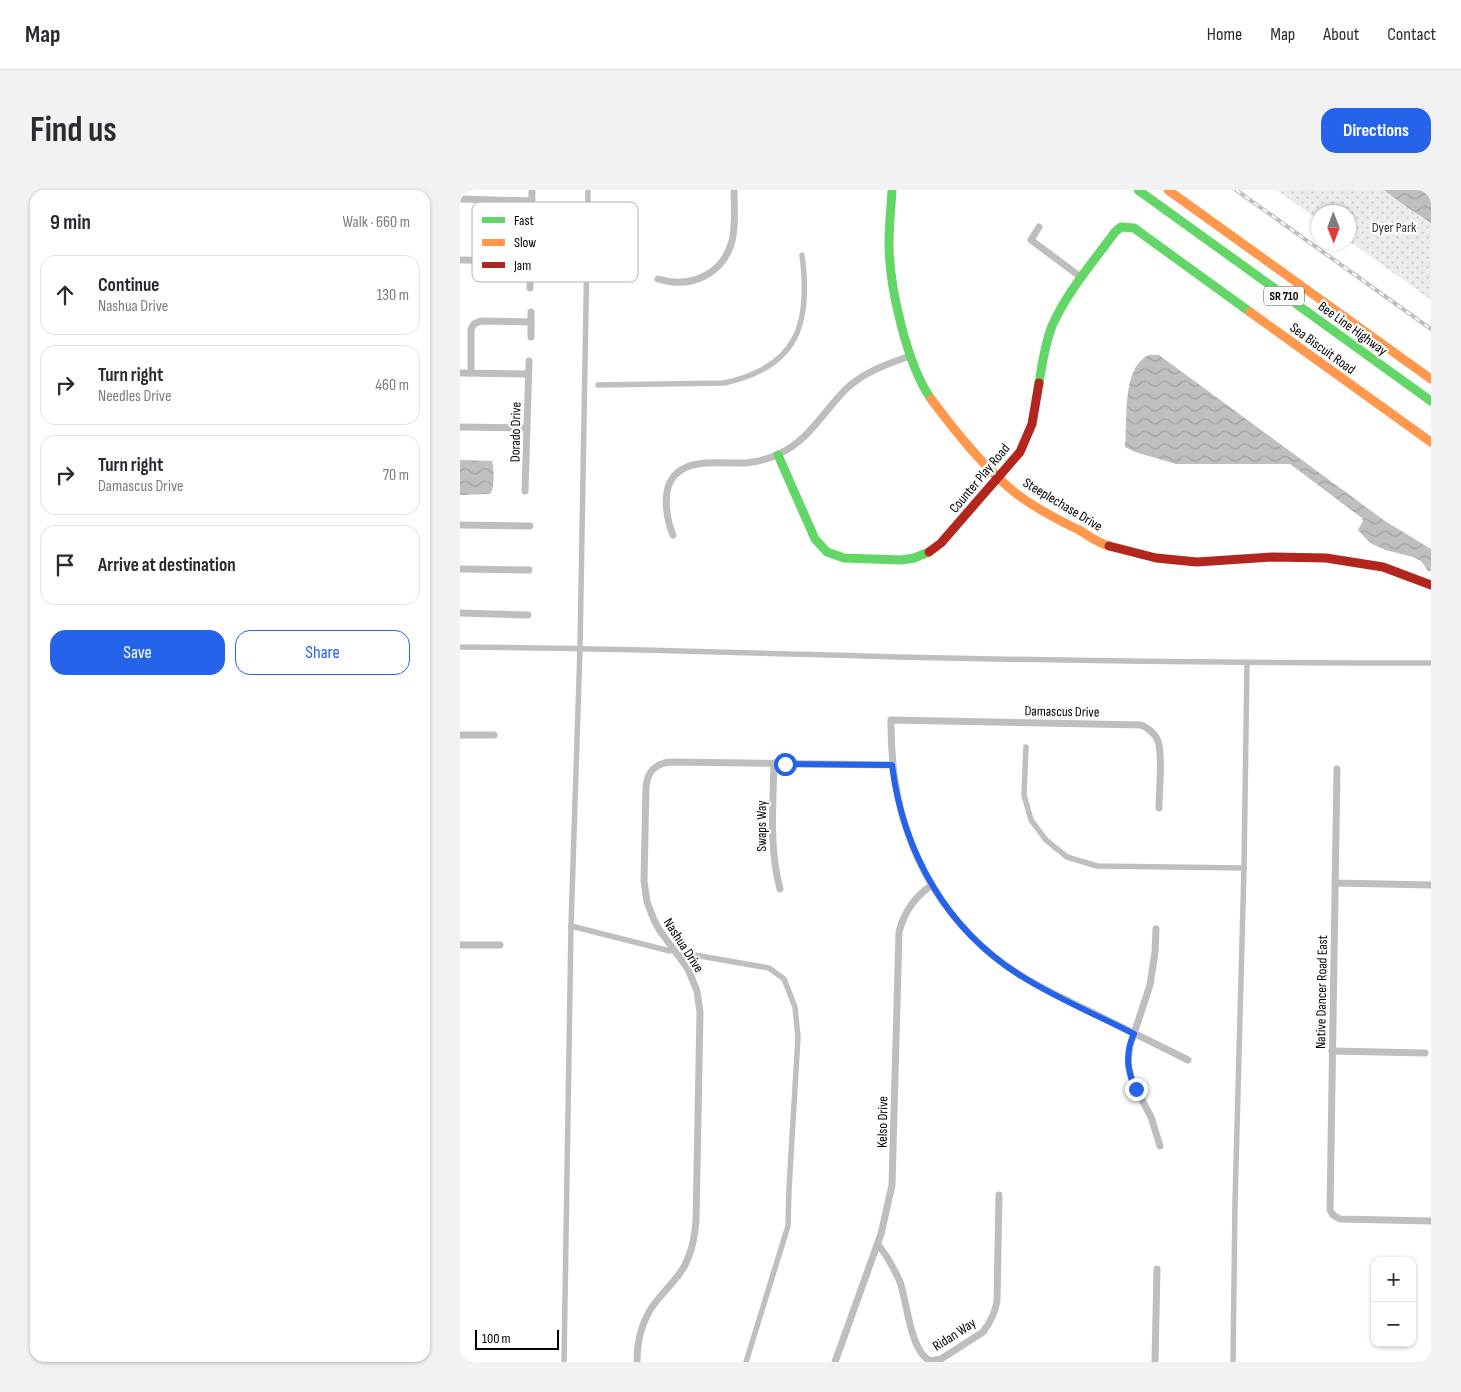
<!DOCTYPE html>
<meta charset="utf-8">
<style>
body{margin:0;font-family:"Sofia Sans Condensed",sans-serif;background:#f2f2f3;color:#2b2b33}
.controls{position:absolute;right:15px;bottom:15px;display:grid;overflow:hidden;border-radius:10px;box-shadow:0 1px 4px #0004}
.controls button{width:45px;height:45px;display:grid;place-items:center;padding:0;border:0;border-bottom:1px solid #e1e1e2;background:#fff;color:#2b2b33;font:25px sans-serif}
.compass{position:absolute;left:851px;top:15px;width:45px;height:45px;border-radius:50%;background:#fff;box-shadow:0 1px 4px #0004;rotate:179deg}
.scale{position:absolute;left:15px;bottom:12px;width:84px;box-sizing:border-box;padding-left:5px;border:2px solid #000;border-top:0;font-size:14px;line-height:18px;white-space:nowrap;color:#000;-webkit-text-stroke:4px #fff;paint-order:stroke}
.stop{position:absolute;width:15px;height:15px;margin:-11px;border:4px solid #2563eb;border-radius:50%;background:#fff}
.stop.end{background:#2563eb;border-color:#fff;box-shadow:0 1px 5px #0008}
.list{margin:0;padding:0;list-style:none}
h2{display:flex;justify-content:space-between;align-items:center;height:65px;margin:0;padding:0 20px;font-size:21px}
h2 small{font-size:16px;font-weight:400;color:#7c7c81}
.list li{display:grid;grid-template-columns:32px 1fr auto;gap:15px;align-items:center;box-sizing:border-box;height:80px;margin:0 10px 10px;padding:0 10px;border:1px solid #e1e1e2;border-radius:15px}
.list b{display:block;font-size:19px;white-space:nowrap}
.list p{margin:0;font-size:16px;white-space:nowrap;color:#7c7c81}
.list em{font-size:16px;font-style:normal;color:#7c7c81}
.actions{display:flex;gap:10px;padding:15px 20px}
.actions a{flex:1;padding:11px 0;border:1px solid #2563eb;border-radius:15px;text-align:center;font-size:18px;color:#2563eb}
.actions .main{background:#2563eb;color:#fff}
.icon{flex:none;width:28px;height:28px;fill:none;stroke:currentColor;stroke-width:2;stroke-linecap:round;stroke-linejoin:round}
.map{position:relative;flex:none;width:971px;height:1172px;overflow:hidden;border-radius:15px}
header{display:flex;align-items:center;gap:30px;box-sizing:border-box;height:70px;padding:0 25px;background:#fff;border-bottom:1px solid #e1e1e2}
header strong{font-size:24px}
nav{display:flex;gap:28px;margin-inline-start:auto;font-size:18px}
.intro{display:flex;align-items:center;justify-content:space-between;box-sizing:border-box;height:120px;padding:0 30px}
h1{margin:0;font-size:35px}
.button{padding:12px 22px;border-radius:15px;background:#2563eb;color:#fff;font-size:18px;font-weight:700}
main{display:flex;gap:30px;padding:0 30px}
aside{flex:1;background:#fff;border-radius:15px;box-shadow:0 1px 4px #0004}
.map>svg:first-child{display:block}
.park{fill:url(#park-dots)}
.water{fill:url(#water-waves)}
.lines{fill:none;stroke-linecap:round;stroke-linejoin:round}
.canal{stroke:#bfbfbf;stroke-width:5.5}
.street{stroke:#bebebe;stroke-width:7}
.fast{stroke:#63d668;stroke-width:9}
.slow{stroke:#ff974d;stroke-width:9}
.jam{stroke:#b3261e;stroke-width:9}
.rail-casing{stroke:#bebebe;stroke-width:4}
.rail{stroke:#fff;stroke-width:2;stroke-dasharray:5.5;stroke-linecap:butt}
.route{stroke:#2563eb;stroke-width:6}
.labels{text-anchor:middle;stroke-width:4.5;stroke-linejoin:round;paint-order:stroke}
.shield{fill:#fff;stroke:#4c4c4c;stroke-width:1}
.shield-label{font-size:12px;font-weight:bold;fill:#000}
.park-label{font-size:14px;fill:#333;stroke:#fff}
.street-label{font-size:14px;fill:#000;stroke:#fff}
.key{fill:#fff;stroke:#b2b2b2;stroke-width:1}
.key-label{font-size:14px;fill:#000}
</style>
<header>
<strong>Map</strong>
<nav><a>Home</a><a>Map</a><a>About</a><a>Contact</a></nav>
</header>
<div class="intro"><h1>Find us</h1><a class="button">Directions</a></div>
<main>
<aside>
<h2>9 min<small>Walk · 660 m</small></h2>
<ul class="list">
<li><svg class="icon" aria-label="ahead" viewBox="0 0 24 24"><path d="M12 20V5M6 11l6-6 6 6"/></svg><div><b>Continue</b><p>Nashua Drive</p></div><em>130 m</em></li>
<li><svg class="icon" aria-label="right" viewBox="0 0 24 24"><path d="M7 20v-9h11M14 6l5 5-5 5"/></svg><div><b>Turn right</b><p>Needles Drive</p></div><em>460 m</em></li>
<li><svg class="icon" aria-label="right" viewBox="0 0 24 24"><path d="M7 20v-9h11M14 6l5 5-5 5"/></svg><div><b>Turn right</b><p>Damascus Drive</p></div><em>70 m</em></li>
<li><svg class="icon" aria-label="arrive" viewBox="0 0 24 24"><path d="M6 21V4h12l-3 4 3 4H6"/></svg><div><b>Arrive at destination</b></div></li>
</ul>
<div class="actions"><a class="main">Save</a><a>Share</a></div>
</aside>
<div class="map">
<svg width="971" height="1172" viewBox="0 0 971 1172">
<defs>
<pattern id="park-dots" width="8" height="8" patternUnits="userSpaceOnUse" patternTransform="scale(1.25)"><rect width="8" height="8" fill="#ececec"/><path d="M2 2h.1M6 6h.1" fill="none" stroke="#c9c9c9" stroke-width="1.8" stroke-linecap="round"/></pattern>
<pattern id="water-waves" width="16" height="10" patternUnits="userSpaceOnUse" patternTransform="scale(1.25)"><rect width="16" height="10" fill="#bfbfbf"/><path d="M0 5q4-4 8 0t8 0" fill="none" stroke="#a2a2a2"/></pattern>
</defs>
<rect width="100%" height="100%" fill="#fff"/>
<path class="park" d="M 817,0 L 971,0 L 971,110 L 889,51 L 888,22 L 858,22 L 858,30 Z"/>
<g class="water">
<path d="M 924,0 L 971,0 L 971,33 C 955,22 939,12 924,0 Z"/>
<path d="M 689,165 L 699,165 L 925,331 L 971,359 L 971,381 L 968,381 L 961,371 L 953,367 L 925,360 L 910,353 L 898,340 L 903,331 L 902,328 L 830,274 L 716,274 L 675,262 L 665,257 C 668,232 661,177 689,165 Z"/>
<path d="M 0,270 L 32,271 C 34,279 35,297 30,304 L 0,305 Z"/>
</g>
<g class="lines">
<g class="canal">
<path d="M 138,195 L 264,193 C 338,177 351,134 342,65"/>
<path d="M 0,457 C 146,458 293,463 439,467 C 616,471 794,473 971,473"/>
<path d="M 566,557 L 564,605 L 571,630 L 586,650 L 607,667 L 637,676 L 784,678"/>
<path d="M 111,736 L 210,761"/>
<path d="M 223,763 L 309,778 L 324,789 L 335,817 L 338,847 L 329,999 L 328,1036 L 286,1172"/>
<path d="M 104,1172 L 111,736 L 120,458 L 128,0"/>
<path d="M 773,1172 L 775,1013 L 784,678 L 787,473"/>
</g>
<g class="street">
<path d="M 0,9 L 72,11"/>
<path d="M 579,37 L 571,50 L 622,88"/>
<path d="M 0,70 L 71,71"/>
<path d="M 198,89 C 230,99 263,85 272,51 C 276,35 274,16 274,0"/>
<path d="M 70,98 L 72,0"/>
<path d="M 71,147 L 71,122"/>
<path d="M 0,183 L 68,184"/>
<path d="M 11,183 L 11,139 L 14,134 L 21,131 L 71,132"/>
<path d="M 0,237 L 67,238"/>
<path d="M 65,301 L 69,171"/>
<path d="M 0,335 L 70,336"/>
<path d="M 213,345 C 206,328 201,298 216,284 C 231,268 265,274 286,273 C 297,272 308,269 319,264 C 349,250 363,222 386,199 C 404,182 427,174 450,166"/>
<path d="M 0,379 L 69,380"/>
<path d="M 0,423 L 68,425"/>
<path d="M 0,545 L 34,545"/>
<path d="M 314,573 C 313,615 309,658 320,699"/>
<path d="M 877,579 L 870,1020 L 873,1025 L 880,1029 L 971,1031"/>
<path d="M 699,618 C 699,602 703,565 698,551 C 695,543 688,538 681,535 L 431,530 C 430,629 464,715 545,775 C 570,793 598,806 625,819 C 659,836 693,853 728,870"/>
<path d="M 875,693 L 971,695"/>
<path d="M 696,739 L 695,762 L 690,795 L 670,856 L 668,874 L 672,891 L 691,927 L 700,956"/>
<path d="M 0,755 L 40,755"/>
<path d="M 872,861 L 965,863"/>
<path d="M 418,1054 C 427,1066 434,1078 440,1092 C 447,1111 450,1161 470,1171 L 481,1169 L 523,1142 C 530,1133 535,1123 537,1111 L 539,1005"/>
<path d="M 177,1172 C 177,1149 183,1126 199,1108 C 208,1097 218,1088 225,1075 C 232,1061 235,1046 236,1031 L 240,822 L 237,801 L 228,779 L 200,741 L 194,730 L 187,712 L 184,691 L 186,597 C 187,582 196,573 211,572 L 432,575"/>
<path d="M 375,1172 L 421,1044 L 432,995 L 439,742 C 444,722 454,707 472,695"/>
<path d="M 695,1172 L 697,1079"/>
</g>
<g class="fast">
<path d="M 432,0 C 431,18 429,36 429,54 C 429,96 447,175 471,209"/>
<path d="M 678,0 L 971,211"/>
<path d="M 579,193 C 582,174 585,154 592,136 C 607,102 633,72 655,42 L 661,37 L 674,38 L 790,122"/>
<path d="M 318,265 L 355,349 L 367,362 L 384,368 L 441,370 L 454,368 L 469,362"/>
</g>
<g class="slow">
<path d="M 708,0 L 971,189"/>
<path d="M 790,122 L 971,252"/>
<path d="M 471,209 C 496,242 521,274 553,301 C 573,317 596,329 619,340 C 631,347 636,352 649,356"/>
</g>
<g class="jam">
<path d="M 649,356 L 696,368 L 737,372 L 813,367 L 866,368 L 923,377 L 971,395"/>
<path d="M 469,362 L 481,353 L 560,262 L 572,234 L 579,193"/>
</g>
<defs>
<path id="rail" d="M 776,0 L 971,139"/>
</defs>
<use href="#rail" class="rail-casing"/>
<use href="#rail" class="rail"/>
</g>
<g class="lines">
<path class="route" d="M 325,574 L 432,575 C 443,662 487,741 563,787 C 598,809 637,825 674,844 C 665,862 667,882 676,899"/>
</g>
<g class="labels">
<rect class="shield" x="804" y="96.5" width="40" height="19" rx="4"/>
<g class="shield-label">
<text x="824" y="110">SR 710</text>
</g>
<g class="park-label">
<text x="934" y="42">Dyer Park</text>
</g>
<g class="street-label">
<text transform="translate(893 138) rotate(36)" y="5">Bee Line Highway</text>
<text transform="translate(863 158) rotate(36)" y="5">Sea Biscuit Road</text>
<text transform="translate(55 242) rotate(-89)" y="5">Dorado Drive</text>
<text transform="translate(519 288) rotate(-50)" y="5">Counter Play Road</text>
<text transform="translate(603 314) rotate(31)" y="5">Steeplechase Drive</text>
<text transform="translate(602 521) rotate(1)" y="5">Damascus Drive</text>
<text transform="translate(301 636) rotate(-90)" y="5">Swaps Way</text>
<text transform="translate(224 755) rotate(57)" y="5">Nashua Drive</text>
<text transform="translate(861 802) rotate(-89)" y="5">Native Dancer Road East</text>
<text transform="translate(422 932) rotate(-89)" y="5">Kelso Drive</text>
<text transform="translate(494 1144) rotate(-33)" y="5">Ridan Way</text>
</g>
</g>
<rect x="12" y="12" width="166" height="80" rx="8" class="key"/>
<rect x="22" y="27" width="23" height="6" fill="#63d668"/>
<rect x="22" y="49" width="23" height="7" fill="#ff974d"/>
<rect x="22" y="72" width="23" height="6" fill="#b3261e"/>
<g class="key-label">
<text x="54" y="35">Fast</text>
<text x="54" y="57">Slow</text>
<text x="54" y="80">Jam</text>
</g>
</svg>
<div class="controls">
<button>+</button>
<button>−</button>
</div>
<svg class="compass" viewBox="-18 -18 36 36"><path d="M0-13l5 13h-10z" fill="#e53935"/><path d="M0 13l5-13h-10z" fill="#7c7c81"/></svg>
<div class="scale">100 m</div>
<div class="stop" style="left:325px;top:574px"></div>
<div class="stop end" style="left:676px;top:899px"></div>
</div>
</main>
